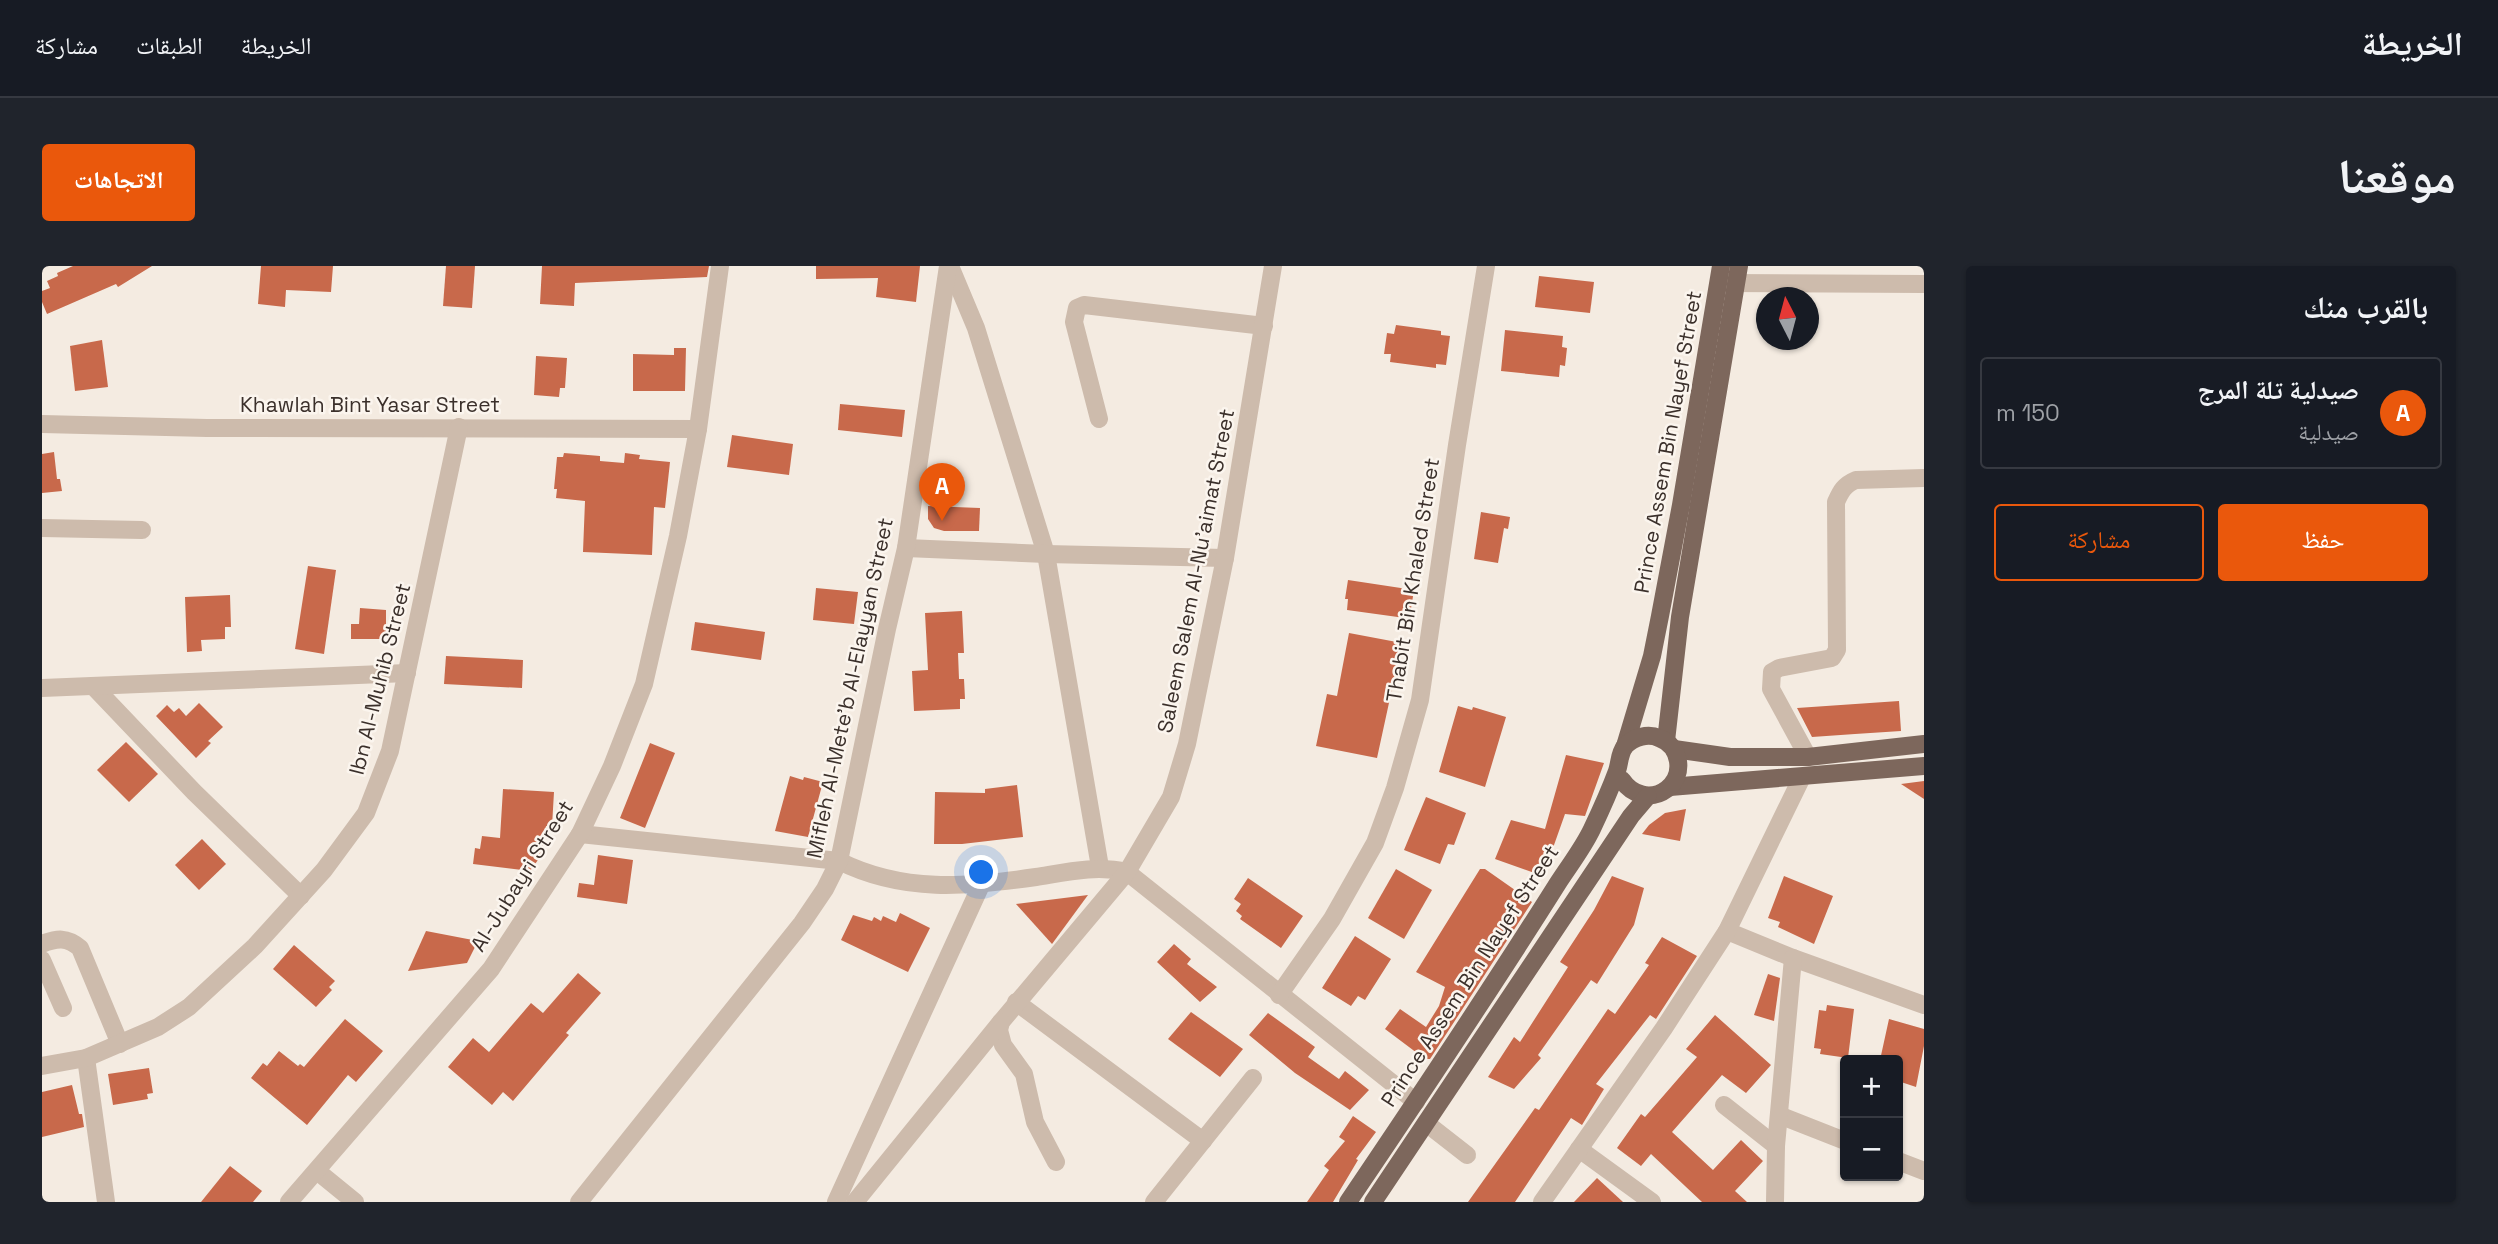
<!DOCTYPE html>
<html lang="ar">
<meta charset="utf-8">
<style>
body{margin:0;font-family:"Space Grotesk","Noto Naskh Arabic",sans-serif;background:#20242c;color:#f1f3f6;direction:rtl}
.controls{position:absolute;right:21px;bottom:21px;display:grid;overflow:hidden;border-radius:7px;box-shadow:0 2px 5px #0004}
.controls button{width:63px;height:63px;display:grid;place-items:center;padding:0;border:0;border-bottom:2px solid #363941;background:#171b24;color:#f1f3f6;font:35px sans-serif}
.compass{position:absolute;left:1714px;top:21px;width:63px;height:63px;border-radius:50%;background:#171b24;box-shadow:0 2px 5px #0004;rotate:354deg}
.you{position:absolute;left:940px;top:607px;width:24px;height:24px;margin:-18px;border:5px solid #fff;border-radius:50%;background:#1a73e8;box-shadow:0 0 0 10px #1a73e833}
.badge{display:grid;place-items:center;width:46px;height:46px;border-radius:50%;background:#ea580c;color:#fff;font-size:23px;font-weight:700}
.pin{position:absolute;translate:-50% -58px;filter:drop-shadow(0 2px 4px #0008)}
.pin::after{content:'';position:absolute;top:37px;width:24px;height:21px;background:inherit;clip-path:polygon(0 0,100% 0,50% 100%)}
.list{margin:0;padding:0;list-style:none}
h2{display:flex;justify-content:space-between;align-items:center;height:91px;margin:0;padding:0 28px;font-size:30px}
h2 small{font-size:23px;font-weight:400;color:#9ea1a6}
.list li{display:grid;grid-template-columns:46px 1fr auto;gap:21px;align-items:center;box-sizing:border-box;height:112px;margin:0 14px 14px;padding:0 14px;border:2px solid #363941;border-radius:7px}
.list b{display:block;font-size:26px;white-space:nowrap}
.list p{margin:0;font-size:23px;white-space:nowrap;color:#9ea1a6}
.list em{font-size:23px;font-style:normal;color:#9ea1a6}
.actions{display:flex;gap:14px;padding:21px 28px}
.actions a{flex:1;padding:16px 0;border:2px solid #ea580c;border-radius:7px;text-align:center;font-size:24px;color:#ea580c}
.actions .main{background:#ea580c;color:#fff}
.map{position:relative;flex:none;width:1882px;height:936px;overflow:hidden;direction:ltr;border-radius:7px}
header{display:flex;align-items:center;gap:42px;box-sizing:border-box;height:98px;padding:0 35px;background:#171b24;border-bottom:2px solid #363941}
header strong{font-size:33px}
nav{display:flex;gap:38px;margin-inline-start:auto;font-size:24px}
.intro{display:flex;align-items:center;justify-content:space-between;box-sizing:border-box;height:168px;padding:0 42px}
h1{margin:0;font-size:49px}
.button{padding:18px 32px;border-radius:7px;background:#ea580c;color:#fff;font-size:24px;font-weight:700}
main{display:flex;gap:42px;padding:0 42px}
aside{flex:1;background:#171b24;border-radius:7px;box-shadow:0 2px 5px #0004}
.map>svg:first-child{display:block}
.building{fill:#c8694b}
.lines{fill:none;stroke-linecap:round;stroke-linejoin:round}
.minor{stroke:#cdbbac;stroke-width:18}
.major{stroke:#7d675c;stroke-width:18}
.labels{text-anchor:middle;stroke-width:5;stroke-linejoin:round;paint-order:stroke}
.street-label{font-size:21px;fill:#3b302b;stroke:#fbf5ee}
</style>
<header>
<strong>الخريطة</strong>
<nav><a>الخريطة</a><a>الطبقات</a><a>مشاركة</a></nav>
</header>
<div class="intro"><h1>موقعنا</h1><a class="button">الاتجاهات</a></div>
<main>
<aside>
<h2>بالقرب منك<small></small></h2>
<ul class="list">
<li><span class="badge">A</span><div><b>صيدلية تلة المرج</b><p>صيدلية</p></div><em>150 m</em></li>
</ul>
<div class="actions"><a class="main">حفظ</a><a>مشاركة</a></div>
</aside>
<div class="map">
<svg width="1882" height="936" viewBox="0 0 1882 936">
<rect width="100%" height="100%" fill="#f4ebe1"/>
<g class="building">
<path d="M 31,0 L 110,0 L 76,21 L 74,18 L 5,48 L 0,36 L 0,25 L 8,22 L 5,15 L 16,10 L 15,7 Z"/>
<path d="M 219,0 L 291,0 L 289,26 L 244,24 L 243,41 L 216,38 Z"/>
<path d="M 404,0 L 433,0 L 430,42 L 401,40 Z"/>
<path d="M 500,0 L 667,0 L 665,11 L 533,17 L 532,40 L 498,38 Z"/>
<path d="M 774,0 L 878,0 L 874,36 L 834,31 L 836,12 L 774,13 Z"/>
<path d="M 1497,10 L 1552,16 L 1548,47 L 1493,41 Z"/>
<path d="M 1354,59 L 1399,65 L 1399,69 L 1408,70 L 1404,99 L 1394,98 L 1394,102 L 1348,96 L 1349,88 L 1342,88 L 1345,67 L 1352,68 Z"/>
<path d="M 1463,64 L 1521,70 L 1520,81 L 1525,82 L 1523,100 L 1518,99 L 1517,111 L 1459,105 Z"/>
<path d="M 60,74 L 66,121 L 33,125 L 28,80 Z"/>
<path d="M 632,82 L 644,82 L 643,125 L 591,125 L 591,88 L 632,89 Z"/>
<path d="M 494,90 L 525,92 L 523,122 L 518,122 L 517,131 L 492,129 Z"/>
<path d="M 798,138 L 863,144 L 860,171 L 796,164 Z"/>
<path d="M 690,169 L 751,178 L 747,209 L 685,201 Z"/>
<path d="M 12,186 L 15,213 L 18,213 L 20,225 L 0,227 L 0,188 Z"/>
<path d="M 522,187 L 558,190 L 558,195 L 582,197 L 583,187 L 598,189 L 597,193 L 628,196 L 623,242 L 612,241 L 610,289 L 541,286 L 543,235 L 514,232 L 515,223 L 512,223 L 515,191 L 521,191 Z"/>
<path d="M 886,240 L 938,242 L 937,265 L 902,265 L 892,262 L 886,253 Z"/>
<path d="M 1439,246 L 1468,251 L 1466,263 L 1462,262 L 1456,297 L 1432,293 Z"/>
<path d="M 266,300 L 294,304 L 282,388 L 253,383 Z"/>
<path d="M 1306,314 L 1372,324 L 1369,343 L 1365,342 L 1363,352 L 1305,344 L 1306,333 L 1303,333 Z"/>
<path d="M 774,322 L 816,326 L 812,358 L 771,354 Z"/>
<path d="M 188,329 L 189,361 L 183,361 L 183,373 L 159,374 L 160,385 L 145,386 L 143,331 Z"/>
<path d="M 318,342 L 344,344 L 344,373 L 309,373 L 309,358 L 317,358 Z"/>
<path d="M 920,345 L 922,387 L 916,387 L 917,413 L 922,413 L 923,433 L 918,433 L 918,443 L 872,445 L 870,405 L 886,404 L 883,347 Z"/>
<path d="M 653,356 L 723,366 L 719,394 L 649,384 Z"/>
<path d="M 1307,367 L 1360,377 L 1335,492 L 1274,480 L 1285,428 L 1295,430 Z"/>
<path d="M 404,390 L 481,394 L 480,422 L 402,418 Z"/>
<path d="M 1857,435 L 1859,465 L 1813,468 L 1770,471 L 1755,442 Z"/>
<path d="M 157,437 L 181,461 L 166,475 L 169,477 L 154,492 L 114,450 L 125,439 L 132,446 L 137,442 L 144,450 Z"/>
<path d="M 1416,440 L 1430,444 L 1431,441 L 1464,451 L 1443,521 L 1397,506 Z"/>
<path d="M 84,476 L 116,508 L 87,536 L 55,504 Z"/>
<path d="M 608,477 L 633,487 L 603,562 L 578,552 Z"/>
<path d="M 1524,489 L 1562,497 L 1543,550 L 1523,548 L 1501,610 L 1453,593 L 1469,554 L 1503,563 Z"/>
<path d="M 748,510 L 761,514 L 762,511 L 781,516 L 766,571 L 733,565 Z"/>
<path d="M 1882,515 L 1882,533 L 1859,518 Z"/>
<path d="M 975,519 L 981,571 L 920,578 L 892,578 L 893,526 L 943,527 L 943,523 Z"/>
<path d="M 461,523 L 512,526 L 510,560 L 504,560 L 501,587 L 488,605 L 431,598 L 433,582 L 438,583 L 440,570 L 458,572 Z"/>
<path d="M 1384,531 L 1424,547 L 1412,579 L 1406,578 L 1398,598 L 1362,584 Z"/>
<path d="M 1644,543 L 1638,575 L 1600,568 L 1607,559 L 1623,547 Z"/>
<path d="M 160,573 L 184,598 L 157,624 L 133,599 Z"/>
<path d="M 556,589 L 591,594 L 585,638 L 535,631 L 537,617 L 552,619 Z"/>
<path d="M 1354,603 L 1390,624 L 1362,673 L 1326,652 Z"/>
<path d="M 1438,603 L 1443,603 L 1490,636 L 1388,793 L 1383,793 L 1343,763 L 1358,743 L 1384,761 L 1397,740 L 1403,721 L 1374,706 Z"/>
<path d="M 1570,610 L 1602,622 L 1592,659 L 1555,718 L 1549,714 L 1496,789 L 1499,792 L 1472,823 L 1446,811 L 1472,771 L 1478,776 L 1526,701 L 1518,696 L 1552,644 Z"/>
<path d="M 1742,610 L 1791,630 L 1772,678 L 1736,661 L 1738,656 L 1726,652 Z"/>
<path d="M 1206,612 L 1261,650 L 1239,682 L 1198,653 L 1200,650 L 1194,645 L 1199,638 L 1192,633 Z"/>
<path d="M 1046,629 L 1010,678 L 974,638 Z"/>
<path d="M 858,647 L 888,662 L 866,706 L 799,674 L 811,649 L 830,655 L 832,651 L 839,655 L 841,650 L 854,656 Z"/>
<path d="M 384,665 L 436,675 L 425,697 L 366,705 Z"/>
<path d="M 1313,670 L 1349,693 L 1323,734 L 1316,730 L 1309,740 L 1280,722 Z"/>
<path d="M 1620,671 L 1655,690 L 1614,753 L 1608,749 L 1554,818 L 1562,823 L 1540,859 L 1529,852 L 1473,936 L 1426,936 L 1493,842 L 1497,844 L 1566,743 L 1573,748 L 1607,699 L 1603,697 Z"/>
<path d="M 1132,678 L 1149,693 L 1145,698 L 1175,721 L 1158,736 L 1115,696 Z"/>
<path d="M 252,679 L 293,715 L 287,721 L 290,724 L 274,741 L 231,703 Z"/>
<path d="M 536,707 L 559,727 L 524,767 L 527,769 L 471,835 L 461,826 L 450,839 L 406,801 L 431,772 L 447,786 L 489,737 L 501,747 Z"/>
<path d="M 1726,708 L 1738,712 L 1732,755 L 1712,749 Z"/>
<path d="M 1785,739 L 1812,743 L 1806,792 L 1778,788 L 1779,783 L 1772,782 L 1777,744 L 1784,745 Z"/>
<path d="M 1149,746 L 1201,783 L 1178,811 L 1126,773 Z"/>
<path d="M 1226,747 L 1273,781 L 1266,791 L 1297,813 L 1303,805 L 1327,824 L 1308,844 L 1253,807 L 1207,769 Z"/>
<path d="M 1673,749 L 1729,799 L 1704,827 L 1680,809 L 1630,866 L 1671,904 L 1699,874 L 1721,895 L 1693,925 L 1705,936 L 1660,936 L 1609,888 L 1599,900 L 1575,882 L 1599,848 L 1603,851 L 1655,791 L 1644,783 Z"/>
<path d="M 303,753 L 341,785 L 314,816 L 306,809 L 265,859 L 209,812 L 221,797 L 225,800 L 237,785 L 256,800 L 258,798 L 262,801 Z"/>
<path d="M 1847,753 L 1882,763 L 1882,780 L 1874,821 L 1856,815 L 1856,794 L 1838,794 Z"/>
<path d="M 107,802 L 111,827 L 105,828 L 106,833 L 71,839 L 66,808 Z"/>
<path d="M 30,819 L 37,848 L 40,848 L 42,861 L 0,871 L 0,826 Z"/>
<path d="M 1311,850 L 1334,866 L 1314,893 L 1316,894 L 1291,936 L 1265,936 L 1287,904 L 1282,900 L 1303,875 L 1297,871 Z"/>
<path d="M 188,900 L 220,925 L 211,936 L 159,936 Z"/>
<path d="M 1555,912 L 1581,936 L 1532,936 Z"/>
</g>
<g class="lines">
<g class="minor">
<path d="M 908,0 L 934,62 L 1004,288 L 1058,601"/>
<path d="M 1679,17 L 1882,18"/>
<path d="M 1057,153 L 1032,56 L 1035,42 L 1042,39 L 1222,60"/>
<path d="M 0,158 L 165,162 L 656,163"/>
<path d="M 0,262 L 100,264"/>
<path d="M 864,282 L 1004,288 L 1183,292"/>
<path d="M 52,421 L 152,526 L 259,630"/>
<path d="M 0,422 L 365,407"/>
<path d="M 1766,491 L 1729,423 L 1730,406 L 1737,402 L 1790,392 L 1795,384 L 1794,236 C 1799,225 1802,219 1814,214 L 1882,212"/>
<path d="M 538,568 L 797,595 C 861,627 925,621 994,611 C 1025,606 1054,599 1085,606 L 1374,836"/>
<path d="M 1685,665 L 1751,692 L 1882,739"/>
<path d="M 0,678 C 15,672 25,671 38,682 L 78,778"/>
<path d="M 0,694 L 21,742"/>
<path d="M 1237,729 L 1290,653 L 1333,577 L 1353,522 L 1378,434 L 1415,179 L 1444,0"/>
<path d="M 974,736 L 1161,875"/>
<path d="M 44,792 L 64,936"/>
<path d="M 0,800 L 44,792 L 116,761 L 147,741 L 213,680 L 282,604 L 324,547 L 348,485 L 417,161"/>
<path d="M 1682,839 L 1734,880"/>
<path d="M 1737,849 L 1803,875"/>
<path d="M 1384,857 L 1425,889"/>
<path d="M 1537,883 L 1610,936"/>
<path d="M 1856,895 L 1882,905"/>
<path d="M 1014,896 L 993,856 L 982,808 L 961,779 L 957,764 L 959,756 L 1085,606 L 1129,531 L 1145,478 L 1183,292 L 1231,0"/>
<path d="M 275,905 L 313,936"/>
<path d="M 247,936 L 449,703 L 538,568 L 570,500 L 602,418 L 636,270 L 656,163 L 678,0"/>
<path d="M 537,936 L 760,657 L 783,623 L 797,595 L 845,363 L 864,282 L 906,0"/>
<path d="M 794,936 L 939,619"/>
<path d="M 813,936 L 959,756"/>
<path d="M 1112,936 L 1211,812"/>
<path d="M 1500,936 L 1622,762 L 1685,665 L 1760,511"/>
<path d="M 1733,936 L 1734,880 L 1751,692"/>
</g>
<g class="major">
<path d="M 1624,475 L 1638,351 L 1697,0"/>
<path d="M 1583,480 L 1610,390 L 1618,350 L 1639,239 L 1679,0"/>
<path d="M 1632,483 L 1688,491 L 1766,491 L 1882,478"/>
<path d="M 1628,521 L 1882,500"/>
<path d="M 1306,936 C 1377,831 1448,725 1516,617 C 1527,600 1541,582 1550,563 C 1559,544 1568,524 1575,505 C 1578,496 1577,488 1583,480 C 1592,471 1606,467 1617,472 C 1639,480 1643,509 1625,523 C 1609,535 1590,529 1580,514"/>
<path d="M 1331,936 L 1589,550 L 1606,530"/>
</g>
</g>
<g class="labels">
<g class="street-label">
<text x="328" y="146">Khawlah Bint Yasar Street</text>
<text transform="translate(1626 176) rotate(-80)" y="7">Prince Assem Bin Nayef Street</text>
<text transform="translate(1154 305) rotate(-79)" y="7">Saleem Salem Al-Nu'aimat Street</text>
<text transform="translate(1371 314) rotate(-81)" y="7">Thabit Bin Khaled Street</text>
<text transform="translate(338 413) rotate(-76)" y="7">Ibn Al-Muhib Street</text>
<text transform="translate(808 422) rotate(-78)" y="7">Mifleh Al-Mete'b Al-Elayyan Street</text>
<text transform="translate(480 610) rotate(-58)" y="7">Al-Jubayri Street</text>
<text transform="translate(1428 710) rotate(-57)" y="7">Prince Assem Bin Nayef Street</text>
</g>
</g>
</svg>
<div class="controls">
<button>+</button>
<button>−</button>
</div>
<svg class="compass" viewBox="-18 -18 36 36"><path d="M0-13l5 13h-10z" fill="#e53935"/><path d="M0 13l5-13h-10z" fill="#9ea1a6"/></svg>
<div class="you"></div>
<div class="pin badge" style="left:900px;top:255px">A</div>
</div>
</main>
